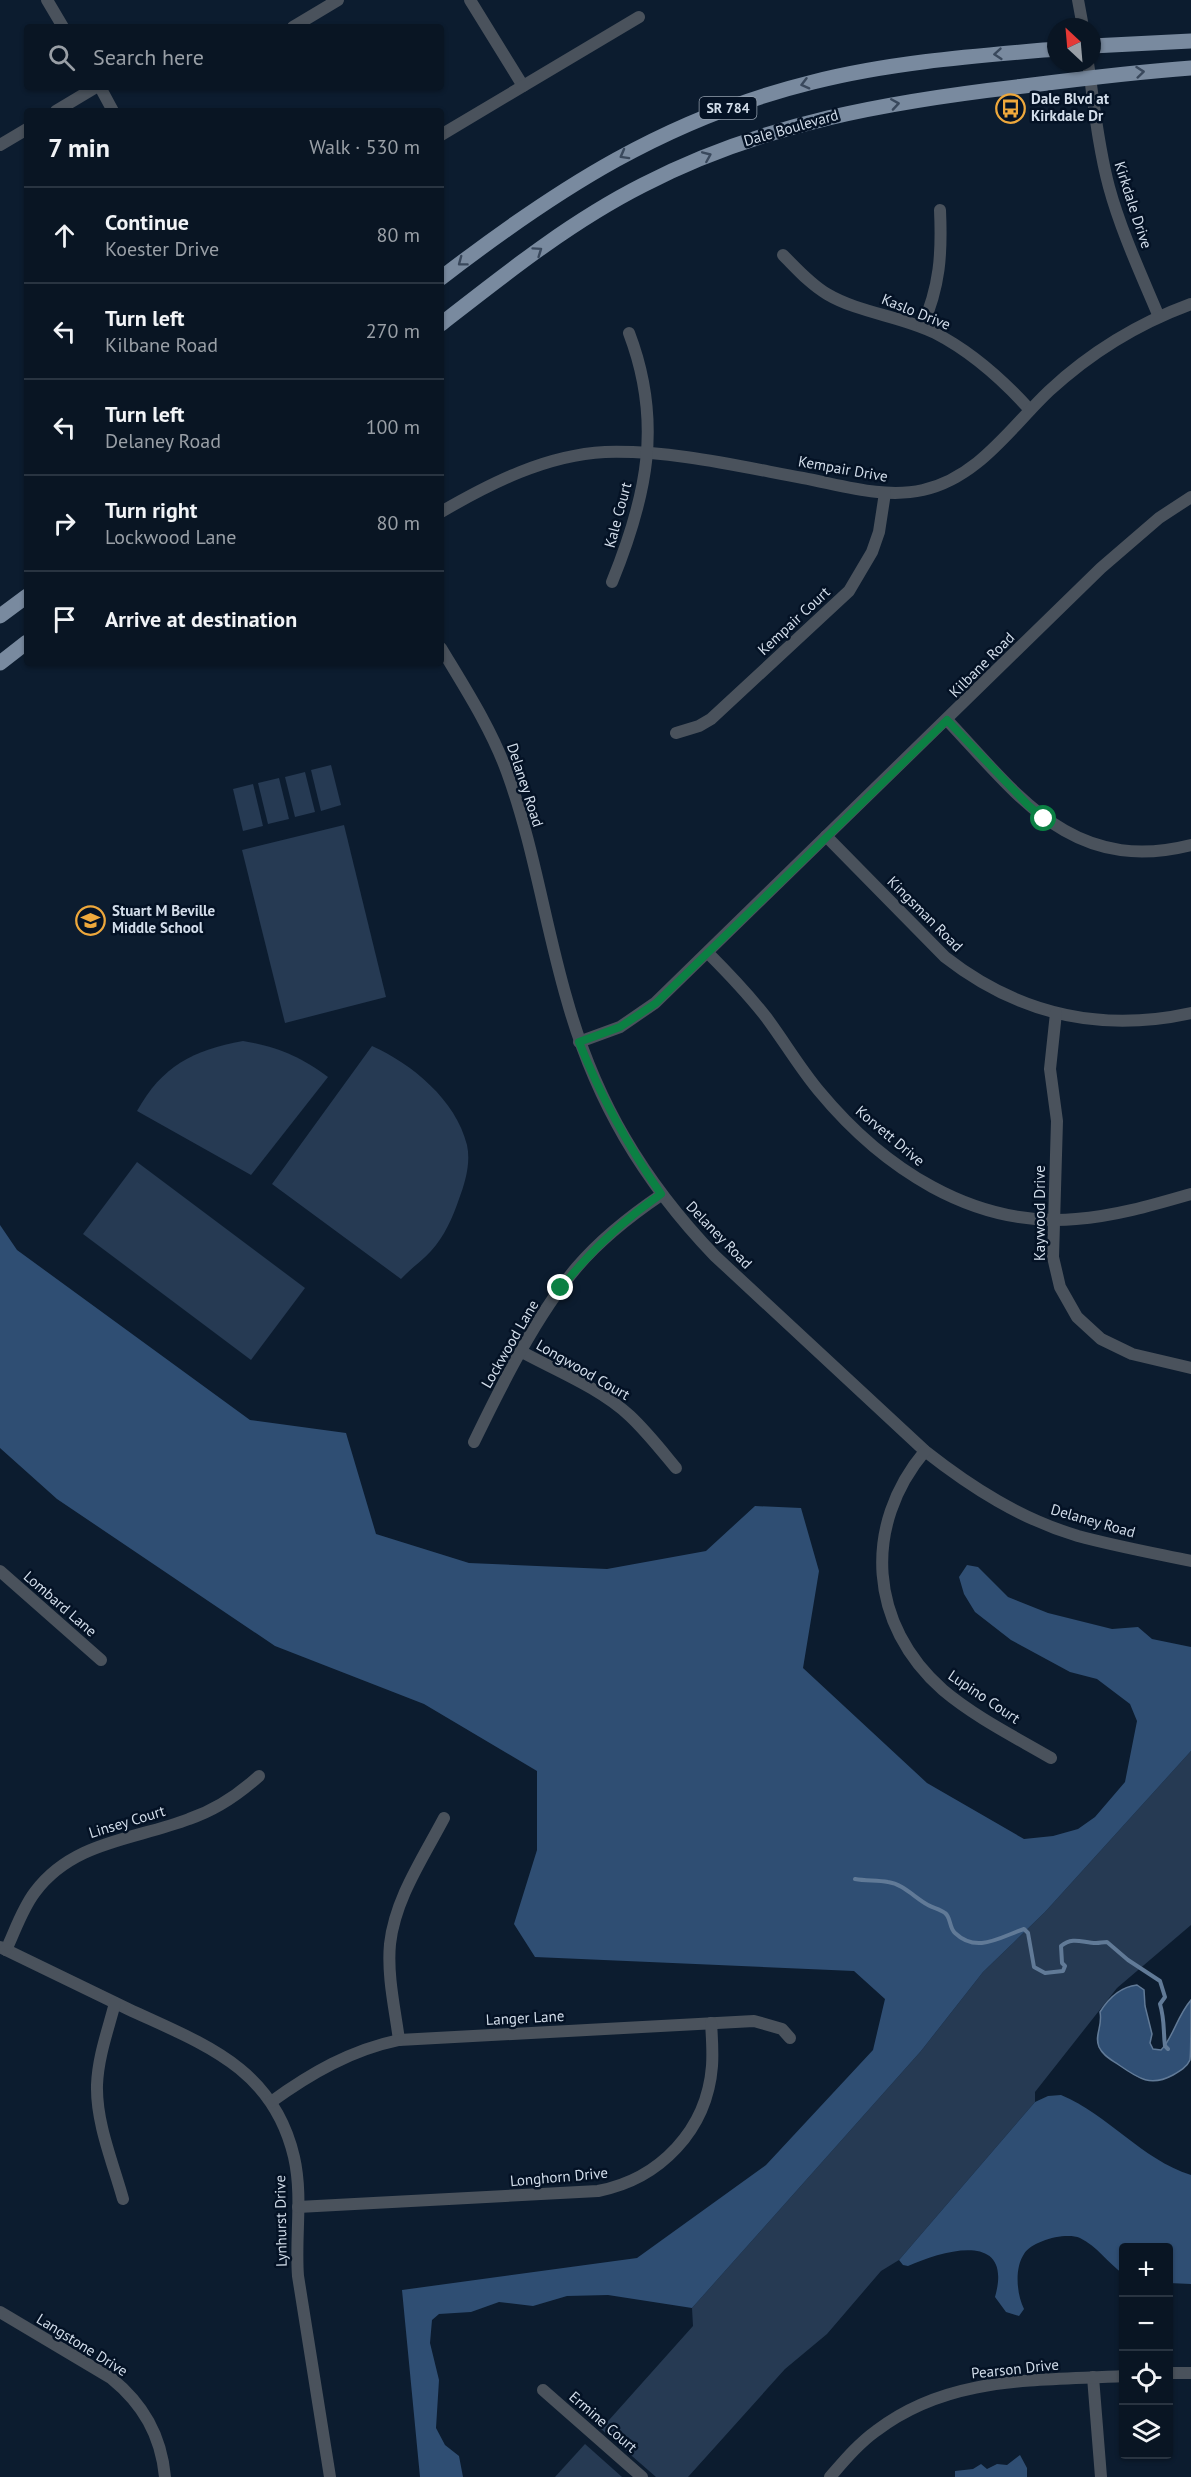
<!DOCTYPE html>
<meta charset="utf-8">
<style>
body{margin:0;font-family:"PT Sans",sans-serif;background:#121e2b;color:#f1f3f6}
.controls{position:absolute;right:18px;bottom:18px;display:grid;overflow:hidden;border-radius:6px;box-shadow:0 2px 4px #0004}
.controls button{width:54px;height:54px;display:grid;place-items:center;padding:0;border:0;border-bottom:2px solid #293441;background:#091523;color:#f1f3f6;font:30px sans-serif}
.compass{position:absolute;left:1047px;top:18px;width:54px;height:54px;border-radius:50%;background:#091523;box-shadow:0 2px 4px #0004;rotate:334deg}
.stop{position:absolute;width:18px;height:18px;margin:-14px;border:4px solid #0b8043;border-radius:50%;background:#fff}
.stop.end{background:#0b8043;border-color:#fff;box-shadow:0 2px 6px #0008}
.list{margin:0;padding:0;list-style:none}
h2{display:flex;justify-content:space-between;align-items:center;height:78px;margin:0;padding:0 24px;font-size:26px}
h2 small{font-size:20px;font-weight:400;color:#999fa6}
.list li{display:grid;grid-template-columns:39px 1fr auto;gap:18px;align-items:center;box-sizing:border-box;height:96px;padding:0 24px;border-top:2px solid #293441}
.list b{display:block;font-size:22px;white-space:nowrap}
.list p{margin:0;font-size:20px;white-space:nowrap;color:#999fa6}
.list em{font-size:20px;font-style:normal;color:#999fa6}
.icon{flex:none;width:33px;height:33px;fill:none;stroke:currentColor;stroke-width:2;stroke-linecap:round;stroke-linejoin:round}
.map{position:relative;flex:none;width:1191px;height:2477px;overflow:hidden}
.search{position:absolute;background:#091523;box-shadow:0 2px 4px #0004;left:24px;top:24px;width:420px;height:66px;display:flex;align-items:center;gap:15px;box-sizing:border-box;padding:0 21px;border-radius:6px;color:#999fa6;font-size:22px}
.panel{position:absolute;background:#091523;box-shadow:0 2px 4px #0004;left:24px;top:108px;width:420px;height:558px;border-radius:6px}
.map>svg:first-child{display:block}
.green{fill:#263a53}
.forest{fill:#2f4e73}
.water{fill:#304f74;stroke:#617a97;stroke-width:1.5}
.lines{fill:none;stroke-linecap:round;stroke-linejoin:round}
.stream{stroke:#617a97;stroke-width:4}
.minor{stroke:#4a525c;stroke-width:12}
.major{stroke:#798a9f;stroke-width:15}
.oneway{stroke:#39485c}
.route{stroke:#0b8043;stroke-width:8}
.labels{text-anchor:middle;stroke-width:5;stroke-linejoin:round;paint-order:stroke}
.shield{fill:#041225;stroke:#94a0af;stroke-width:1.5}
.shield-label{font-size:14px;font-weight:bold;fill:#d2ddea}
.poi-label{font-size:15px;font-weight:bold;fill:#d2ddea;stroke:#041225;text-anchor:start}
.street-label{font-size:15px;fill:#d2ddea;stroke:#041225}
</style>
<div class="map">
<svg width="1191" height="2477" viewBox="0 0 1191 2477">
<rect width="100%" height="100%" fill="#0c1c2f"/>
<g class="green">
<path d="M 331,765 L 341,805 L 321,811 L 311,770 Z"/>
<path d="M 305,772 L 315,812 L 295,817 L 285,777 Z"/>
<path d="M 279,778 L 289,819 L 268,824 L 258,783 Z"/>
<path d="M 253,784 L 263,826 L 243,831 L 233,789 Z"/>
<path d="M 344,825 L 386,997 L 285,1023 L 242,850 Z"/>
<path d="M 243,1041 C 278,1047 299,1056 328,1077 L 251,1175 L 137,1111 C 162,1066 193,1050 243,1041 Z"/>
<path d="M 372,1046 C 412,1064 456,1100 467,1145 C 471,1163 465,1183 459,1199 C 453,1217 444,1237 431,1251 C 422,1261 410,1269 401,1279 L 272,1184 Z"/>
<path d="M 137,1162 L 305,1288 L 251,1360 L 83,1234 Z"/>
<path d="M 1191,1751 L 1191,1925 L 1117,1988 L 1035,2092 L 1035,2102 L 899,2260 L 881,2271 L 827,2334 L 785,2369 L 688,2477 L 656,2477 L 601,2429 L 693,2326 L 692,2308 L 921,2051 L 983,1972 L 1045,1912 Z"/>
<path d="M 585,2444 L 622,2477 L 555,2477 Z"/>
</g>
<g class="forest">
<path d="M 0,1225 L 17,1250 L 250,1420 L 346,1433 L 376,1534 L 469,1563 L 607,1569 L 706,1551 L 755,1506 L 801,1508 L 819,1571 L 803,1668 L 927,1783 L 1024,1839 L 1053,1836 L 1078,1829 L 1095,1817 L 1125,1782 L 1137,1721 L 1130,1704 L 1097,1679 L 1070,1672 L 1011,1640 L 975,1612 L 964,1594 L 959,1577 L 967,1565 L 978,1567 L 1008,1597 L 1048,1613 L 1112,1629 L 1138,1627 L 1152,1639 L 1191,1647 L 1191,1751 L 1045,1912 L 983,1972 L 921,2051 L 692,2308 L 608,2295 L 567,2296 L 533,2306 L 499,2302 L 471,2312 L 439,2314 L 432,2320 L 430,2343 L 439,2380 L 436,2428 L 445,2445 L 459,2456 L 463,2477 L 420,2477 L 402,2290 L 637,2258 L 766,2165 L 873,2050 L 885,1999 L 854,1971 L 535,1957 L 514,1924 L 537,1850 L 537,1771 L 424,1704 L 275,1646 L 57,1499 L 0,1448 Z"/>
<path d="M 1061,2095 C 1109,2115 1141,2159 1191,2175 L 1191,2284 L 1169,2283 L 1168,2248 L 1124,2248 L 1123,2274 C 1108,2263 1097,2246 1080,2238 C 1065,2232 1032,2241 1024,2254 C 1014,2269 1017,2295 1024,2309 L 1019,2316 L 1006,2312 L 995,2297 C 1014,2230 944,2250 908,2266 L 903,2265 L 899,2260 L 1035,2102 L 1048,2096 Z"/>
<path d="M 1020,2455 L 1027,2468 L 1027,2477 L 955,2477 L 955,2471 L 973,2469 L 981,2464 L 987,2469 L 997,2464 L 1007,2465 Z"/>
</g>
<path class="water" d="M 1137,1985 L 1144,1990 L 1145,2006 L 1152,2034 L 1150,2043 L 1153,2049 L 1161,2050 C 1173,2038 1177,2016 1191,2000 C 1191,2012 1191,2051 1190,2060 C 1187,2067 1180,2071 1173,2075 C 1151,2087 1139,2079 1119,2065 C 1112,2060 1103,2056 1099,2047 C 1094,2035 1103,2026 1100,2012 C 1108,1999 1120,1987 1137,1985 Z"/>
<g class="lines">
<path class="stream" d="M 855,1879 C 866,1881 877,1880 888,1882 C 903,1884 915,1898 928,1905 C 933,1908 940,1909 945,1913 C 951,1917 949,1928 955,1933 C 977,1954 1000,1937 1024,1929 L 1028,1933 L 1034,1967 L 1045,1973 L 1063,1971 L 1065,1966 L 1062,1963 L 1061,1946 C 1073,1936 1083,1943 1096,1943 C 1100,1943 1103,1942 1107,1942 L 1128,1960 L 1160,1981 L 1165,1997 L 1160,2004 C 1165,2021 1163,2030 1165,2046 L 1168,2049"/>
<g class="minor">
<path d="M 47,0 L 63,27"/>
<path d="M 470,0 L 523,86"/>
<path d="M 1078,0 L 1083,27"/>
<path d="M 293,27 L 338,0"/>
<path d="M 1088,63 C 1094,104 1098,146 1109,187 C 1121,231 1141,274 1159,317"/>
<path d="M 100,87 L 113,111"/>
<path d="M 56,111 L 96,87"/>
<path d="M 441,135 L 639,17"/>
<path d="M 0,145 L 27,129"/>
<path d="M 783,255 C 797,269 810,284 827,294 C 859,313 901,316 935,333 C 972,352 1003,380 1030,410"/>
<path d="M 922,327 C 940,286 942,254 940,210"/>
<path d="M 441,512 C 491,483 546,455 605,452 C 672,450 738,466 803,478 C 841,485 884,499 923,490 C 978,478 1011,427 1049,391 C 1090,353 1139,323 1191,304"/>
<path d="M 612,582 C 647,496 663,422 629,333"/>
<path d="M 441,648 C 465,688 491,728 507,772 C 534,846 545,925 567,1000 C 595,1100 643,1181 715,1256 L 925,1451 C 972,1488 1021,1519 1078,1536 C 1115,1546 1153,1553 1191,1561"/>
<path d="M 947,720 C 1019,796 1072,875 1191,845"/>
<path d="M 676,733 L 699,726 L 711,719 L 849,591 L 872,552 L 879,532 L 885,493"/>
<path d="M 826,836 L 945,957 C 1018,1014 1100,1033 1191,1013"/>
<path d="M 708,953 C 728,973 748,994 766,1017 C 784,1041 799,1067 819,1091 C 882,1167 972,1228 1076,1219 C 1116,1216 1153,1205 1191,1194"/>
<path d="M 1056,1013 L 1050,1069 L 1057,1121 L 1053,1257 L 1060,1287 L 1077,1317 L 1101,1339 L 1132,1354 L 1191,1368"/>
<path d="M 579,1042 L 620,1027 L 655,1003 L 1101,568 L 1159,518 L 1191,497"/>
<path d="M 522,1352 C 557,1371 600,1388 630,1416 C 647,1432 661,1450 676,1468"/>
<path d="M 474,1442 C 501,1386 537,1314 577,1267 C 601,1239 630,1216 661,1195"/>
<path d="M 925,1451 C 862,1526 869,1625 943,1690 C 975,1717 1015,1737 1051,1758"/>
<path d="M 0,1571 L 101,1660"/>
<path d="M 0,1947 C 43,1968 85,1988 128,2009 C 203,2044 273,2067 294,2157 C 303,2196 295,2237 298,2276 L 330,2477"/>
<path d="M 6,1950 C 15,1931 22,1909 35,1892 C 73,1841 134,1840 189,1819 C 216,1810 238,1795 259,1776"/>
<path d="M 115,2003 C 108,2030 98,2057 97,2085 C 96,2123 113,2163 123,2199"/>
<path d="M 399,2040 C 395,2009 387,1976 390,1944 C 395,1899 423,1858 444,1818"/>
<path d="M 271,2102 C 311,2073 351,2050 399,2040 L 754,2021 L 782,2029 L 790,2038"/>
<path d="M 298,2207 L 598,2191 C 660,2179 707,2130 712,2066 C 713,2052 712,2037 711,2023"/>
<path d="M 0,2312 L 111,2378 C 143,2404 161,2435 165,2477"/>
<path d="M 1168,2373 L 1191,2373"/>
<path d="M 1093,2377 L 1101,2477"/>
<path d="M 543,2390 L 642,2477"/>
<path d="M 830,2477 C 844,2461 858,2444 876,2431 C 949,2375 1036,2381 1124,2376"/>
</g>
<g class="major">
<path d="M 1092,46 L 1191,41"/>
<path d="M 441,278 C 558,188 667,118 813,82 C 892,62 975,56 1056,49"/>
<path d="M 441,324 C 505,274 570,222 643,185 C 762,123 892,101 1024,86 C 1079,79 1135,72 1191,68"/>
<path d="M 0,616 L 27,596"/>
<path d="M 0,663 L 27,642"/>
</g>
</g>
<defs><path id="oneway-chevron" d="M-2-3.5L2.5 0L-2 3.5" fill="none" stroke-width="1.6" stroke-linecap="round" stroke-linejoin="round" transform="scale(1.5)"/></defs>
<g class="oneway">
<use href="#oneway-chevron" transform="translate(998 54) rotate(175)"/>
<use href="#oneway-chevron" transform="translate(1140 72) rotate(-6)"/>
<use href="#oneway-chevron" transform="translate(805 84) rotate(165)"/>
<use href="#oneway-chevron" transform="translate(895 104) rotate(-9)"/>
<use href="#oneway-chevron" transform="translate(624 155) rotate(151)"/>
<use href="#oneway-chevron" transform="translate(707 156) rotate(-23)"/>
<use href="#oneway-chevron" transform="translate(538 251) rotate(-35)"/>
<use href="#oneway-chevron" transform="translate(462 262) rotate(143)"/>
</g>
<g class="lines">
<path class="route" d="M 561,1288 C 590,1251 622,1221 661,1194 C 628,1146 601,1097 579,1042 L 620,1027 L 656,1003 L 947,720 L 1028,805 L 1044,819"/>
</g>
<defs>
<symbol id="bus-ring" viewBox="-11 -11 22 22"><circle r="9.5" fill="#041225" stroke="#eea83c" stroke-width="1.5"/><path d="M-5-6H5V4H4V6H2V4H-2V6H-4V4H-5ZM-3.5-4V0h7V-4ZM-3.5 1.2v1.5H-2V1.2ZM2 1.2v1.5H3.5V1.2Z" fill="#eea83c"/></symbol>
<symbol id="school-ring" viewBox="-11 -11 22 22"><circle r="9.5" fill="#041225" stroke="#eea83c" stroke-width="1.5"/><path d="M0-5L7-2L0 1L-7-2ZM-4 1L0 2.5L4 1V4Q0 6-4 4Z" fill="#eea83c"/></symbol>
</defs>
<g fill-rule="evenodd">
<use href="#bus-ring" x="994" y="92" width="33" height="33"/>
<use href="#school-ring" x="74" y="904" width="33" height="33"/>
</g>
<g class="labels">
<rect class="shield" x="699.5" y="97" width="57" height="22" rx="4.5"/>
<g class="shield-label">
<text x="728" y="113">SR 784</text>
</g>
<g class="poi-label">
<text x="1031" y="104">Dale Blvd at<tspan x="1031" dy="17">Kirkdale Dr</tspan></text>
<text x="112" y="916">Stuart M Beville<tspan x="112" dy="17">Middle School</tspan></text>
</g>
<g class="street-label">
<text transform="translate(791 128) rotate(-16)" y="5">Dale Boulevard</text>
<text transform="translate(1133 205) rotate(72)" y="5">Kirkdale Drive</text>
<text transform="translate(916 312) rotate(22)" y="5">Kaslo Drive</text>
<text transform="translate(843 469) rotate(10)" y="5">Kempair Drive</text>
<text transform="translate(618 515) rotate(-75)" y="5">Kale Court</text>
<text transform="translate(794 621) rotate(-43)" y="5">Kempair Court</text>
<text transform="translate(982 665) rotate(-45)" y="5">Kilbane Road</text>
<text transform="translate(525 785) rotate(72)" y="5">Delaney Road</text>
<text transform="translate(925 914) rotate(45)" y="5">Kingsman Road</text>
<text transform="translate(890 1136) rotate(40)" y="5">Korvett Drive</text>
<text transform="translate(1040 1213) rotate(-90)" y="5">Kaywood Drive</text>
<text transform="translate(719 1235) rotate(46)" y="5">Delaney Road</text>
<text transform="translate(510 1344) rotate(-60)" y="5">Lockwood Lane</text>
<text transform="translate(583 1370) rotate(30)" y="5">Longwood Court</text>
<text transform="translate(1093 1521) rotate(16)" y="5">Delaney Road</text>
<text transform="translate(60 1604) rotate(41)" y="5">Lombard Lane</text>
<text transform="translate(984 1697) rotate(34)" y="5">Lupino Court</text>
<text transform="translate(127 1822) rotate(-17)" y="5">Linsey Court</text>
<text transform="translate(525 2018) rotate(-3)" y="5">Langer Lane</text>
<text transform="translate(559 2177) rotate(-5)" y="5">Longhorn Drive</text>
<text transform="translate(281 2221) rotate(-91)" y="5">Lynhurst Drive</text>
<text transform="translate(82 2345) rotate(32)" y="5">Langstone Drive</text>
<text transform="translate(1015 2369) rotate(-6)" y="5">Pearson Drive</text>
<text transform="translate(603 2422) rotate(41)" y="5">Ermine Court</text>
</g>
</g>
</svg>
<div class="controls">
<button>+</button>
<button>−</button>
<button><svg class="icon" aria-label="locate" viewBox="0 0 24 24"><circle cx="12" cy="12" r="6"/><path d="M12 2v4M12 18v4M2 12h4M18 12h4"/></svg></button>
<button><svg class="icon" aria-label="layers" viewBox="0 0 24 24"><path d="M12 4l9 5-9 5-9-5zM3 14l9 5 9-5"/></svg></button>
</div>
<svg class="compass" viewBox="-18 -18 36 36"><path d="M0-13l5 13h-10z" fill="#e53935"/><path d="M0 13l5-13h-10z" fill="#999fa6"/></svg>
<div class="stop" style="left:1044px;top:819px"></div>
<div class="stop end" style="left:561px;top:1288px"></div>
<div class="search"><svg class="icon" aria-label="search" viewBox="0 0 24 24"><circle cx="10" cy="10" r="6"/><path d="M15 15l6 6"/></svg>Search here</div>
<section class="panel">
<h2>7 min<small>Walk · 530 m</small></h2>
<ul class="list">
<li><svg class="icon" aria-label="ahead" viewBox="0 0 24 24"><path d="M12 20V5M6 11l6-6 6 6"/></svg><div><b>Continue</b><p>Koester Drive</p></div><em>80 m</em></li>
<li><svg class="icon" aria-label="left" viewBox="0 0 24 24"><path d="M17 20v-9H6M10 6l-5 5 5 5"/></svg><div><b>Turn left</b><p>Kilbane Road</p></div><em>270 m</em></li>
<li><svg class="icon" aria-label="left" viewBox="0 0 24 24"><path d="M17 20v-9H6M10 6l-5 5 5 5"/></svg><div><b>Turn left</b><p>Delaney Road</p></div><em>100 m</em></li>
<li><svg class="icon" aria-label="right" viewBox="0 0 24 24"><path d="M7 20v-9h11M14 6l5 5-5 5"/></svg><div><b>Turn right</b><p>Lockwood Lane</p></div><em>80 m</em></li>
<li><svg class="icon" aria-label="arrive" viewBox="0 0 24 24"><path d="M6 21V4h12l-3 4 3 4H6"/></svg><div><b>Arrive at destination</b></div></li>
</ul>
</section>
</div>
